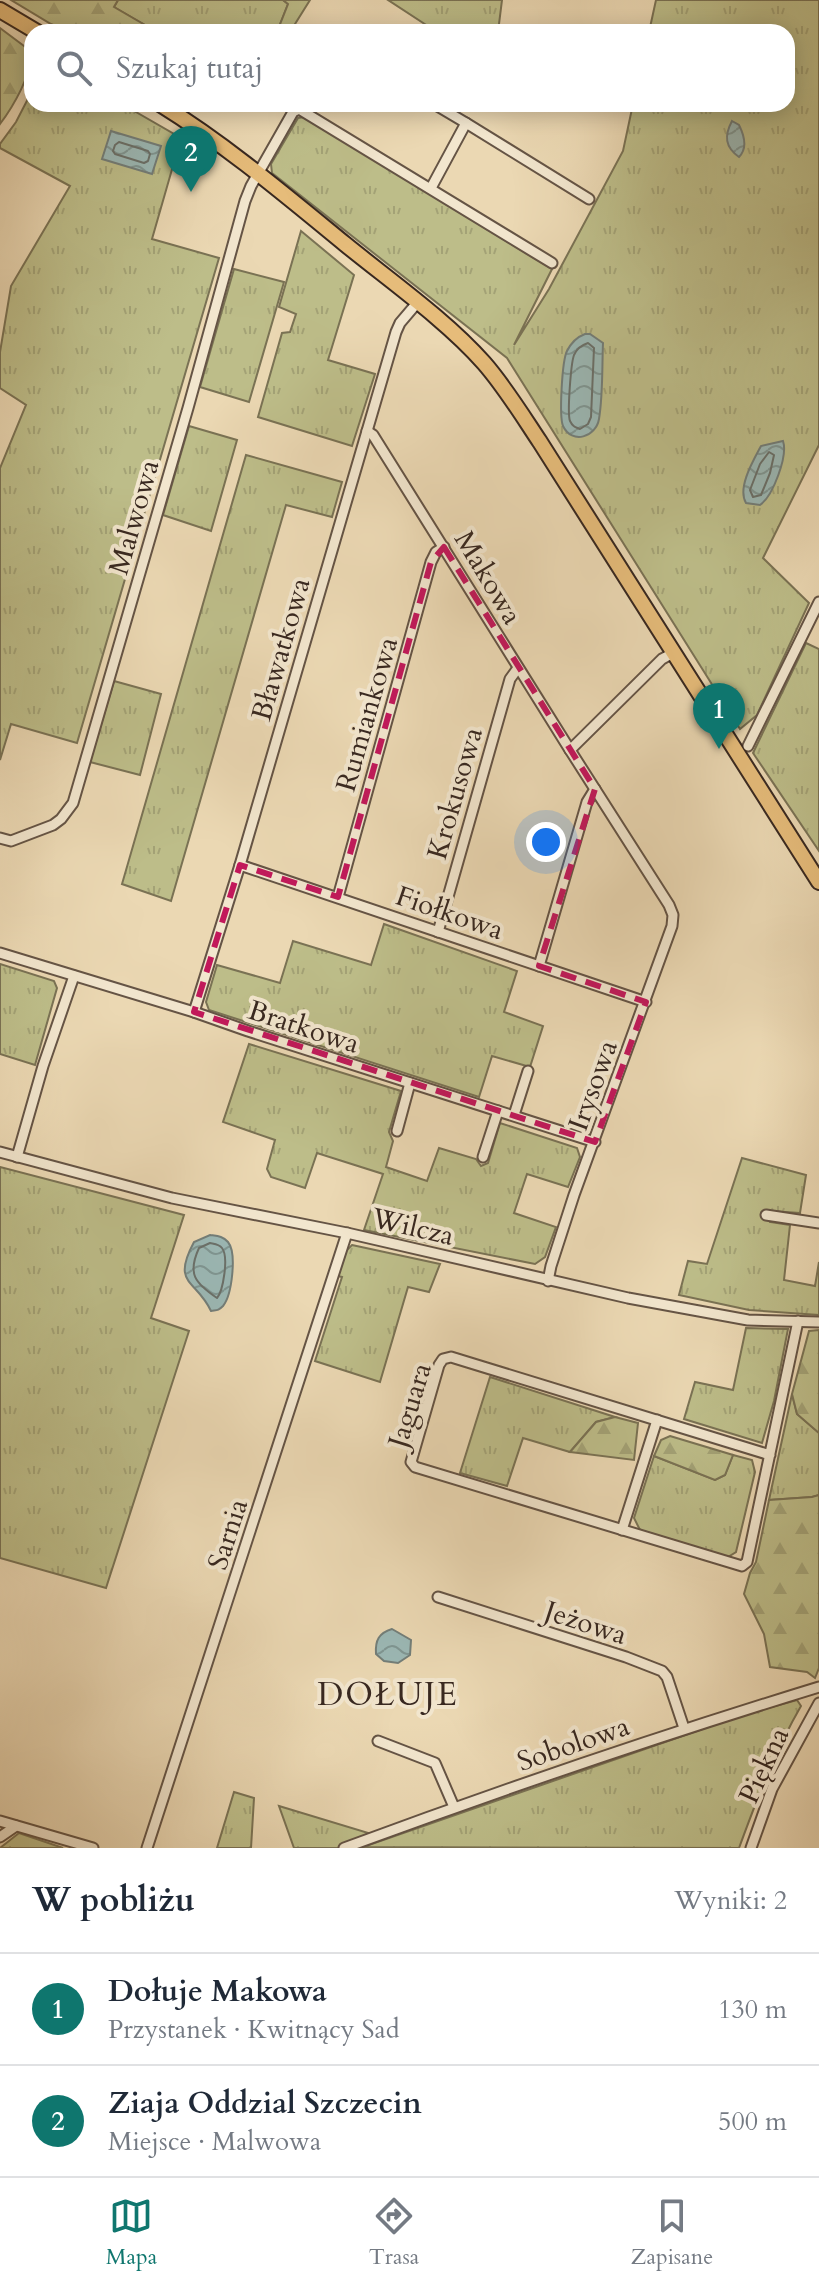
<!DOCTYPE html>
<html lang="pl">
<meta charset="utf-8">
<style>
body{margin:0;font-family:Cardo,serif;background:#f2f2f3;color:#1f2937}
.you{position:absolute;left:546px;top:842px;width:28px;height:28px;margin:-20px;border:6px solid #fff;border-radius:50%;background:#1a73e8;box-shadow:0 0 0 12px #1a73e833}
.badge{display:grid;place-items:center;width:52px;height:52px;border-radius:50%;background:#0f766e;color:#fff;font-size:26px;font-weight:700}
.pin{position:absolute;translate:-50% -66px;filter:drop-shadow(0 2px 4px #0008)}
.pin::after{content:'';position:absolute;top:42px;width:28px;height:24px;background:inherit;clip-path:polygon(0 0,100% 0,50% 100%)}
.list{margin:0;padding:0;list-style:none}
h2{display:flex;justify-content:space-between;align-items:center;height:104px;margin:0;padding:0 32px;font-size:34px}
h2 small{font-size:26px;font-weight:400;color:#747a83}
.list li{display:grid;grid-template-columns:52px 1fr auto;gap:24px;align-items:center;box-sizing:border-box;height:112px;padding:0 32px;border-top:2px solid #e0e1e3}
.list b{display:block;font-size:30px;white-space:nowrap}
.list p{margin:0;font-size:26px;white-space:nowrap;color:#747a83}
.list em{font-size:26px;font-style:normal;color:#747a83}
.icon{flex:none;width:44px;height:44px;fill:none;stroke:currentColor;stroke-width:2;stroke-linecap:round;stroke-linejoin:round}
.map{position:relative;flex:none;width:819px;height:1848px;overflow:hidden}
.search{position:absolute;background:#fff;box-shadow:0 4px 20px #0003;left:24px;right:24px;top:24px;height:88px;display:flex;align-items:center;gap:20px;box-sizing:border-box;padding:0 28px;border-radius:24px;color:#747a83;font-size:30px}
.sheet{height:328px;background:#fff}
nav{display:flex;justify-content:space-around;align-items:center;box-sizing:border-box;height:112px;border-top:2px solid #e0e1e3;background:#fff;font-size:22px;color:#747a83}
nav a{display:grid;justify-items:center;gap:4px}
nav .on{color:#0f766e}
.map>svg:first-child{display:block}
.grass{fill:url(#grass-tufts);stroke:#7a7254;stroke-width:2}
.forest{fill:url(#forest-firs);stroke:#7a7254;stroke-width:2}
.water{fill:url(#water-waves);stroke:#737e79;stroke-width:2}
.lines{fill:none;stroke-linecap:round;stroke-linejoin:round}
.shore{stroke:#6a706a;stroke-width:2}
.street-casing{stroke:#655445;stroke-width:13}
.primary-casing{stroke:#382820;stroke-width:18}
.street{stroke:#f2e6ce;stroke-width:9}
.primary{stroke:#e6bc7a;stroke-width:14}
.marked{fill:none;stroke:#c2185b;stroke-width:6;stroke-dasharray:16 10;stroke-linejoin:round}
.labels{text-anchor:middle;stroke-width:8;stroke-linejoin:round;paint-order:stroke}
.street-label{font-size:28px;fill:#382820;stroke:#f2e6ce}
.quarter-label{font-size:32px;letter-spacing:2px;fill:#382820;stroke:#f2e6ce}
</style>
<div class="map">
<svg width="819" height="1848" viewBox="0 0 819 1848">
<defs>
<pattern id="grass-tufts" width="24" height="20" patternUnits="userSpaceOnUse" patternTransform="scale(2)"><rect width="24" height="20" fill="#bdbd89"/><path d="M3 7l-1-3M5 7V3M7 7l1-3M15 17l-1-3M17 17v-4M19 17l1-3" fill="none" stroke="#a3a276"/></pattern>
<pattern id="forest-firs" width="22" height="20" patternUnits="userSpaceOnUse" patternTransform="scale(2)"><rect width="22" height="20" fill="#bdbd89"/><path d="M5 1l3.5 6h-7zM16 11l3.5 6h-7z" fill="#a3a276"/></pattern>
<pattern id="water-waves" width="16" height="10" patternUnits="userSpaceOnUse" patternTransform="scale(2)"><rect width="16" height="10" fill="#9bb8b5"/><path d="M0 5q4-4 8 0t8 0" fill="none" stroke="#7f9693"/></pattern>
</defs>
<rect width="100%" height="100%" fill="#ebd8b3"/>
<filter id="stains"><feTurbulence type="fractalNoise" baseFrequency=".0025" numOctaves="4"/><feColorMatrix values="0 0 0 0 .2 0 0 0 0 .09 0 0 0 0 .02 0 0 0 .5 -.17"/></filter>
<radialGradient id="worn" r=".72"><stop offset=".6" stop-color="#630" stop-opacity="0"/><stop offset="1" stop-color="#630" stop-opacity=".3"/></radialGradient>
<g class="grass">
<path d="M 118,0 L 283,0 L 288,4 L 277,32 L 157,32 L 114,7 Z"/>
<path d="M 388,0 L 502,0 L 498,32 L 437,32 Z"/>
<path d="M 656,0 L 819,0 L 819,445 L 763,558 L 809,603 L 757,715 L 740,729 L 507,358 L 272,173 L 271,164 L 298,118 L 304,117 L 552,269 L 514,345 L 549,289 L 623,151 L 633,104 L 787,104 L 787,32 L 649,32 Z"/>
<path d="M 32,91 L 32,104 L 122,104 L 181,138 L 152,239 L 219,258 L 77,743 L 11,724 L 0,760 L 0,468 L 26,405 L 0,388 L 0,352 L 11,286 L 70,186 L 0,148 L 0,144 L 16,122 Z"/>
<path d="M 301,231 L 354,275 L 328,360 L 375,374 L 352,446 L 258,417 L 282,333 L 290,332 L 296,314 L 279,307 Z"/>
<path d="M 234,269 L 284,282 L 249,402 L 200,387 Z"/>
<path d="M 189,426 L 237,440 L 211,531 L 163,515 Z"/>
<path d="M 246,455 L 342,482 L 332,517 L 286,505 L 171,901 L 122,884 Z"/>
<path d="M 806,643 L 819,649 L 819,851 L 753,753 Z"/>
<path d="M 114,681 L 161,694 L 140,775 L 90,762 Z"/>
<path d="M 384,924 L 517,971 L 504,1012 L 543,1026 L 530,1067 L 492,1056 L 479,1097 L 209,1010 L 206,1002 L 217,965 L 280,983 L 293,941 L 371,965 Z"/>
<path d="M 0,964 L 54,981 L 57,988 L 35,1065 L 0,1054 Z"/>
<path d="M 249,1044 L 401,1091 L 389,1132 L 393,1141 L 386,1167 L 427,1181 L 439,1148 L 476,1159 L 481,1166 L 488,1163 L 500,1123 L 577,1148 L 580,1157 L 568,1187 L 527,1174 L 514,1213 L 556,1227 L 545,1257 L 535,1264 L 364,1230 L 383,1174 L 317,1153 L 305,1188 L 271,1177 L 267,1169 L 275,1140 L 223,1122 Z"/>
<path d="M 742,1158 L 806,1175 L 800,1213 L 771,1211 L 770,1222 L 790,1225 L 784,1280 L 815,1286 L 819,1262 L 819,1315 L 749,1310 L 679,1295 L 688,1261 L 707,1264 Z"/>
<path d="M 0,1167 L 184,1215 L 151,1318 L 189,1331 L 106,1588 L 0,1558 Z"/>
<path d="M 352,1245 L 440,1264 L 429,1292 L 408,1287 L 380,1382 L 315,1361 L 342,1277 L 338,1276 L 346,1251 Z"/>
<path d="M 746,1328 L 788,1329 L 774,1401 L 762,1443 L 684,1419 L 695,1382 L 733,1390 Z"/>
<path d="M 490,1377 L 615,1417 L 596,1422 L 570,1452 L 523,1438 L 507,1486 L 460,1473 Z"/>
<path d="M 792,1394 L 797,1414 L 819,1433 L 819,1495 L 812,1497 L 769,1500 Z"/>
<path d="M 733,1455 L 752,1460 L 755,1472 L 736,1552 L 728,1557 L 640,1530 L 634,1518 L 654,1456 L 715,1480 L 725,1475 Z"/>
<path d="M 797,1700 L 801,1706 C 775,1751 757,1799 739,1848 L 363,1847 L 740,1716 Z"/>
<path d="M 234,1792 L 254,1798 L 251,1848 L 217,1848 Z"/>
<path d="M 279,1806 L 375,1835 L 338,1848 L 294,1848 Z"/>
<path d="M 19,1833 L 63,1848 L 0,1848 Z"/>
</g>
<g class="forest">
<path d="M 11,0 L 118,0 L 114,7 L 157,32 L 68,32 L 51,24 Z"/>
<path d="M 283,0 L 310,0 L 290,32 L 277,32 L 288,4 Z"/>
<path d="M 0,28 L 32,52 C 32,74 13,107 0,124 Z"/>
<path d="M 819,1330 L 819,1433 L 797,1414 L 792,1394 L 809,1331 Z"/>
<path d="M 615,1417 L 638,1423 L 634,1460 L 570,1452 L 596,1422 Z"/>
<path d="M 670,1436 L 733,1455 L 725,1475 L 715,1480 L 654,1456 L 661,1440 Z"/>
<path d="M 819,1495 L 819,1668 L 815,1678 L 807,1672 L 770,1667 L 764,1634 L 744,1594 L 750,1573 L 756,1562 L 769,1500 L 812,1497 Z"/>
</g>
<g class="water">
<path d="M 732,121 L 739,125 C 744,135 748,148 739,157 C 725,147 724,136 732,121 Z"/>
<path d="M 111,131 L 161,146 L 152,174 L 102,159 Z"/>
<path d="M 585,334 L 590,334 L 603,343 C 602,367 603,395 599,419 C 596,437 572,445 563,426 C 559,416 562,361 567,351 C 571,343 577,337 585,334 Z"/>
<path d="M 783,441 C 788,456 773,496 760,505 L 746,503 C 737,488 753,461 761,446 Z"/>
<path d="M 210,1235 C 217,1236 223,1236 228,1242 C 237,1253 232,1295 223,1306 C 218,1311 217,1310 211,1311 C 196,1279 171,1285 194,1242 Z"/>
<path d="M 392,1629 L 411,1640 L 410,1655 L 398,1663 L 384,1661 L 376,1654 C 375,1640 379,1633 392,1629 Z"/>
</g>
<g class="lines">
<g class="shore">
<path d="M 119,142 L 148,151 L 150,154 L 148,161 L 144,163 L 115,154 L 113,151 L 115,145 Z"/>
<path d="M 588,343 L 594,348 L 591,417 L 588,424 L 580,429 C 575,427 573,427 570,421 C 567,413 571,363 574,355 C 577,348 582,345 588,343 Z"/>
<path d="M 769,452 L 774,455 L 770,473 L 761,495 L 753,497 L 750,490 L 760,464 Z"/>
<path d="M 210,1243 C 215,1244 219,1244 222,1248 C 229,1257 223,1291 217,1298 C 195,1283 187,1274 199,1248 Z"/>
</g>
<defs>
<g id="street">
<path d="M 466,123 L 589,199"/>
<path d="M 431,188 L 466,123 L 434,104"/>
<path d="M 367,431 L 373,435 L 570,750"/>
<path d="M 748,746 L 819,602"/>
<path d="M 0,838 L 11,841 L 53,825 L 61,819 L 73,803 L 188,408 L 245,201 L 251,186 L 293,112 L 299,109 L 552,263"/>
<path d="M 240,865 L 646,1002"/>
<path d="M 338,897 L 431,562 L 436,552 L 444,547"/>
<path d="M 438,932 L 510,679 L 518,668"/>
<path d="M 0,953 L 194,1012 L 248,1031 L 595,1142"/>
<path d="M 539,966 L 587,802 L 595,789"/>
<path d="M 194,1012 L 240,865 L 396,332 L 400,323 L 417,303"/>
<path d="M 514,1115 L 528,1071"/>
<path d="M 397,1131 L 410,1083"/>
<path d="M 0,1152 L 172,1198 L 347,1233 L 628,1298 L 748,1320 L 819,1322"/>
<path d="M 17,1157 L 43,1066 L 74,976"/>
<path d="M 483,1157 L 498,1111"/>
<path d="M 766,1215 L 819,1223"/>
<path d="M 548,1281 L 551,1266 L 574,1195 L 672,926 L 673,915 L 669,905 L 570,750 L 662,659 L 673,653"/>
<path d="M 770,1455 L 451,1357 L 443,1359 L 439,1365 L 411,1462 L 415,1467 L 742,1566 L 747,1562 L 798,1321"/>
<path d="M 622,1530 L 657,1420"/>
<path d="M 438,1597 L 626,1657 L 662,1671 L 667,1677 L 684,1728"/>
<path d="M 378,1741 L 435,1763 L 454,1807"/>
<path d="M 0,1821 L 93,1848"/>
<path d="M 0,1837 L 16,1826"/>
<path d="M 147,1848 L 347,1233"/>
<path d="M 344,1848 C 501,1790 659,1736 819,1687"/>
<path d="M 751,1848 L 772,1789 L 819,1703"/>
</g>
<g id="primary">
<path d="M 0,10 L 37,32"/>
<path d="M 160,104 C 226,145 284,194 345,244 C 389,280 446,320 484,363 C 505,387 522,415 540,442 L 819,882"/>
</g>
</defs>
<use href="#street" class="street-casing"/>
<use href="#primary" class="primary-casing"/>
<use href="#street" class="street"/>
<use href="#primary" class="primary"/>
</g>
<path class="marked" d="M 444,547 L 595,789 L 539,966 L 646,1002 L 595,1142 L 194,1012 L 240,865 L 338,897 L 431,562 Z"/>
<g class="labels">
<g class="street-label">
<text transform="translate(133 517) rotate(-74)" y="10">Malwowa</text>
<text transform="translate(489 577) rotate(59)" y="10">Makowa</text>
<text transform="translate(280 649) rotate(-74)" y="10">Bławatkowa</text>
<text transform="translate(366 714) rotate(-74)" y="10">Rumiankowa</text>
<text transform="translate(454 793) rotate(-74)" y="10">Krokusowa</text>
<text transform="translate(450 912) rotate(19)" y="10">Fiołkowa</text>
<text transform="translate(304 1026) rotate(18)" y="10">Bratkowa</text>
<text transform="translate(592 1085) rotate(-70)" y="10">Irysowa</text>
<text transform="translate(413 1226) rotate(13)" y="10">Wilcza</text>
<text transform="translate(409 1405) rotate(-73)" y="10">Jaguara</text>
<text transform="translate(227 1534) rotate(-72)" y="10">Sarnia</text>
<text transform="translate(586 1622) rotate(18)" y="10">Jeżowa</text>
<text transform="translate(573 1743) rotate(-19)" y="10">Sobolowa</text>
<text transform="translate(763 1765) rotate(-65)" y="10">Piękna</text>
</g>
<g class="quarter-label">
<text x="388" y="1705">DOŁUJE</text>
</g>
</g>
<rect width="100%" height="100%" filter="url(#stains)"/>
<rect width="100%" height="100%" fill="url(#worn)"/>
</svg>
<div class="you"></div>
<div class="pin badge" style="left:719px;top:749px">1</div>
<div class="pin badge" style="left:191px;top:192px">2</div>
<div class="search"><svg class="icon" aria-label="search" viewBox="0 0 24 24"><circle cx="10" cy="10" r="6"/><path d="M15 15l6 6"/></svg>Szukaj tutaj</div>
</div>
<section class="sheet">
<h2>W pobliżu<small>Wyniki: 2</small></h2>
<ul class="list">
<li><span class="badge">1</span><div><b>Dołuje Makowa</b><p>Przystanek · Kwitnący Sad</p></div><em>130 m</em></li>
<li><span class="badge">2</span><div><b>Ziaja Oddzial Szczecin</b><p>Miejsce · Malwowa</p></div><em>500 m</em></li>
</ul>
</section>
<nav>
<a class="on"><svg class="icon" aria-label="map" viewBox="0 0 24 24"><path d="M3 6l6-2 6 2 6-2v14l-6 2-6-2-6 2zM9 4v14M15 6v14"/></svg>Mapa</a>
<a><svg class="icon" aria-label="directions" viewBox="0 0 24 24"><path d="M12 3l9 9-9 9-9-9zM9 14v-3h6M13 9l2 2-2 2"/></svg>Trasa</a>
<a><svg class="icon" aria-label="saved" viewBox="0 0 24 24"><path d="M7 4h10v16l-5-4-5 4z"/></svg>Zapisane</a>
</nav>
